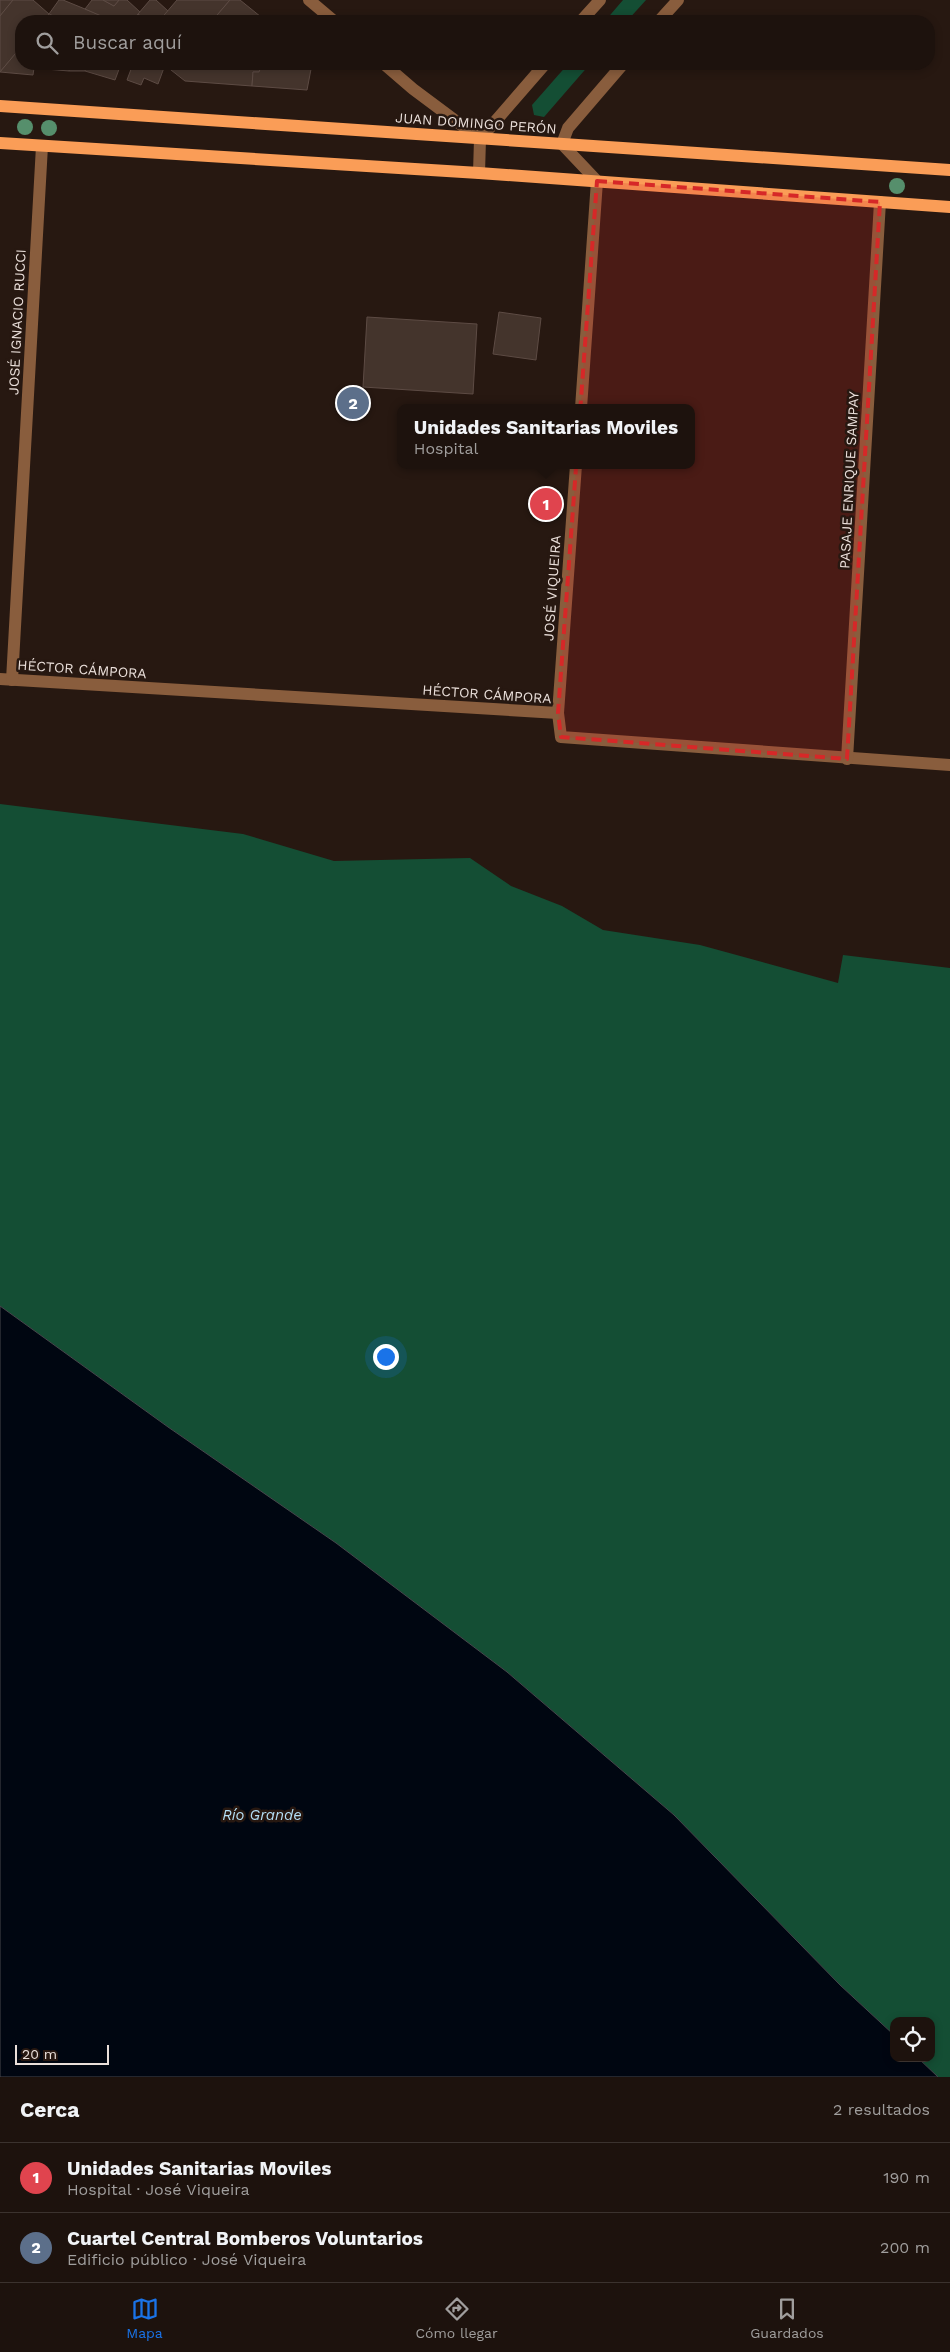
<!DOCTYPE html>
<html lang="es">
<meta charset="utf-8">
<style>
body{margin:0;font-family:"Work Sans",sans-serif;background:#2a201b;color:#f1f3f6}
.controls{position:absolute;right:15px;bottom:15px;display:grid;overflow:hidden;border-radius:10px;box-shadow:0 2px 8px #0003}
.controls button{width:45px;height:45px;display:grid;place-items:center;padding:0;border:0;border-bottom:1px solid #3b322e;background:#1d120d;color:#f1f3f6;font:25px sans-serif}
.scale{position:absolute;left:15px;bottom:12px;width:94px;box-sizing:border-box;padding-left:5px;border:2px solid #eadfda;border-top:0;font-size:14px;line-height:18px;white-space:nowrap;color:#eadfda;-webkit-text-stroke:4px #271811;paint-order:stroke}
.you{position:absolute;left:385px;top:1356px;width:18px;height:18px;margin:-12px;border:4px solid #fff;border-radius:50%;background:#1a73e8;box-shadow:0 0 0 8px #1a73e833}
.badge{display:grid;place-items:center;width:32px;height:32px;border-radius:50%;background:#1a73e8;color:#fff;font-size:16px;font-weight:700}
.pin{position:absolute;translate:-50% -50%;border:2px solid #fff;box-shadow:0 1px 5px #0006}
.popup{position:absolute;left:397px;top:404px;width:298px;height:65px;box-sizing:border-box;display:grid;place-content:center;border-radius:10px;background:#1d120d;filter:drop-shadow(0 1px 4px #0005);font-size:16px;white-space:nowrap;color:#a09e9d}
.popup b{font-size:19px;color:#f1f3f6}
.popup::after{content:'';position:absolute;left:50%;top:100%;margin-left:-10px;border:10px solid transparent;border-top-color:#1d120d}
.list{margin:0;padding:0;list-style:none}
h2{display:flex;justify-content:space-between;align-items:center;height:65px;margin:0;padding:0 20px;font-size:21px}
h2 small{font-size:16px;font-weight:400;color:#a09e9d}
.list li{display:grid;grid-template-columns:32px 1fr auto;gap:15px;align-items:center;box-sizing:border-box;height:70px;padding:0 20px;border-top:1px solid #3b322e}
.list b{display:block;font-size:19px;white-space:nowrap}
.list p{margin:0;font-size:16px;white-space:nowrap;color:#a09e9d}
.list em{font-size:16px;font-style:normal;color:#a09e9d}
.icon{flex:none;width:28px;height:28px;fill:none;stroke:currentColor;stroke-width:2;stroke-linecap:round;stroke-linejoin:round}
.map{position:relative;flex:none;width:950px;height:2077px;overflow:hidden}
.search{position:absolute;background:#1d120d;box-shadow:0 2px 8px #0003;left:15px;right:15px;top:15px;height:55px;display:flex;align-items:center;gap:12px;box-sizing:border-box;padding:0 18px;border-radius:20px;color:#a09e9d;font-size:19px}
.sheet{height:205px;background:#1d120d}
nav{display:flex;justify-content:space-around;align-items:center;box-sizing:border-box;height:70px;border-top:1px solid #3b322e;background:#1d120d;font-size:14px;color:#a09e9d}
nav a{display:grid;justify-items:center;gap:2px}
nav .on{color:#1a73e8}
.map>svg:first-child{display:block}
.green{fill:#144e34}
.water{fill:#000611;stroke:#46474d}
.building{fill:#44342c;stroke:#5d4b44}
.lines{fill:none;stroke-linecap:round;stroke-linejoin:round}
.minor{stroke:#895d3d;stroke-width:12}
.major{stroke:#fa9d57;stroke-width:12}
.tree{fill:#568f6c}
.marked{fill:#d62828;fill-opacity:0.2;stroke:#d62828;stroke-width:4;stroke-dasharray:10 6;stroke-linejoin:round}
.labels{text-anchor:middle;stroke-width:5;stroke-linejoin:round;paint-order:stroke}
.street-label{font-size:14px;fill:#eadfda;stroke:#271811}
.water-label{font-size:15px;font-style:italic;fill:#b5dff6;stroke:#271811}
</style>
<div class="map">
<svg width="950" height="2077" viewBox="0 0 950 2077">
<rect width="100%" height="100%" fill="#271811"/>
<g class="green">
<path d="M 623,0 L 646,0 L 627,21 L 605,21 Z"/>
<path d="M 568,64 L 590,64 L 544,117 L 534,115 L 532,105 Z"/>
<path d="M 0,804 L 243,834 L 334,861 L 470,858 L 511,886 L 562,906 L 603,930 L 700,945 L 838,983 L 843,955 L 950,968 L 950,2077 L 938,2077 L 918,2058 L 931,2058 L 931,2021 L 894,2021 L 894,2035 L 840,1985 L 674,1815 L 507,1672 L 336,1543 L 168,1427 L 0,1306 Z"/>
</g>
<path class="water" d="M 0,1306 L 168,1427 L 336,1543 L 507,1672 L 674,1815 L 840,1985 L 894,2035 L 894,2058 L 918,2058 L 938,2077 L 0,2077 Z"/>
<g class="building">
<path d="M 0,0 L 13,0 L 0,16 Z"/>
<path d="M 13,0 L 33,0 L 49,14 L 43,21 L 21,21 L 21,47 L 0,72 L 0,16 Z"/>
<path d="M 59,0 L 63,0 L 107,18 L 106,21 L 66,21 L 49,14 Z"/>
<path d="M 92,0 L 103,0 L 114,6 L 119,0 L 127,0 L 140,12 L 131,21 L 113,21 L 85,9 Z"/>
<path d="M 103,0 L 119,0 L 114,6 Z"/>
<path d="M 150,0 L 156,0 L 168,11 L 159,21 L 147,21 L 138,14 Z"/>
<path d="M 177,0 L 230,0 L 212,21 L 159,21 Z"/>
<path d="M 230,0 L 240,0 L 266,21 L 212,21 Z"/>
<path d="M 138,14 L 147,21 L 131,21 Z"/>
<path d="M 54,16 L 66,21 L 51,21 Z"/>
<path d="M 21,47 L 21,64 L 72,64 L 69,71 L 34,68 L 33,75 L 0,72 Z"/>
<path d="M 72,64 L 88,64 L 85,71 L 69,71 Z"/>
<path d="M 88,64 L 121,64 L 115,80 L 85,71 Z"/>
<path d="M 133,64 L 164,64 L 165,65 L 158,84 L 144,78 L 141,85 L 127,80 Z"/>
<path d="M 164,64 L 176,64 L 171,70 Z"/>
<path d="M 176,64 L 262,64 L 259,72 L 253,72 L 252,86 L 185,81 L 171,70 Z"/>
<path d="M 262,64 L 312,64 L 307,90 L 252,86 L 253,72 L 259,72 Z"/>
<path d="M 499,312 L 541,318 L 536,360 L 493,354 Z"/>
<path d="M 367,317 L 477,324 L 473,394 L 363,387 Z"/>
</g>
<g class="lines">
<g class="minor">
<path d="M 309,0 L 334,21"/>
<path d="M 581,21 L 600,0"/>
<path d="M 659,21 L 678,0"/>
<path d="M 384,64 L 413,89 L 480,139"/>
<path d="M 479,173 L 480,139 L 545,64"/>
<path d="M 581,408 L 597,181 L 562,144 L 568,128 L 623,64"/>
<path d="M 576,465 L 558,713 L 561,737 L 950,765"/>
<path d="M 0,679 L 558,713"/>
<path d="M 12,680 L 42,146"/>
<path d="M 847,759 L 880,202"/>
</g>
<g class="major">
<path d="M 0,106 L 950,170"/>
<path d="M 0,143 L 479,173 L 950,207"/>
</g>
</g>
<g class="tree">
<circle cx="25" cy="127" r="8"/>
<circle cx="49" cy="128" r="8"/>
<circle cx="897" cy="186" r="8"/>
</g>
<path class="marked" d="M 597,181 L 880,202 L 847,759 L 561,737 L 558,713 Z"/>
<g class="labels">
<g class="street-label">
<text transform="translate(476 123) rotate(4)" y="5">JUAN DOMINGO PERÓN</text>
<text transform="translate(17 322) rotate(-87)" y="5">JOSÉ IGNACIO RUCCI</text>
<text transform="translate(849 480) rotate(-87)" y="5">PASAJE ENRIQUE SAMPAY</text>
<text transform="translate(552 588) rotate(-86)" y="5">JOSÉ VIQUEIRA</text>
<text transform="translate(82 669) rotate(4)" y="5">HÉCTOR CÁMPORA</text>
<text transform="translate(487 694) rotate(4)" y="5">HÉCTOR CÁMPORA</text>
</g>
<g class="water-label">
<text x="262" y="1820">Río Grande</text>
</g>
</g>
</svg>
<div class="controls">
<button><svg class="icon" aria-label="locate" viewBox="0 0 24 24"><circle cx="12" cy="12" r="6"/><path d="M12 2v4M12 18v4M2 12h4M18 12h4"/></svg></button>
</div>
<div class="scale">20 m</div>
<div class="you"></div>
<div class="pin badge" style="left:546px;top:504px;background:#e0444e">1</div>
<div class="popup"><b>Unidades Sanitarias Moviles</b>Hospital</div>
<div class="pin badge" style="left:353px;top:403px;background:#5c6f8a">2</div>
<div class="search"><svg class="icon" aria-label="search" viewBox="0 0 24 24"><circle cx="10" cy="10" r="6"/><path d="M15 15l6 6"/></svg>Buscar aquí</div>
</div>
<section class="sheet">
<h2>Cerca<small>2 resultados</small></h2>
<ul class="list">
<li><span class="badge" style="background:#e0444e">1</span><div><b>Unidades Sanitarias Moviles</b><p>Hospital · José Viqueira</p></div><em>190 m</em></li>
<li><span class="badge" style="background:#5c6f8a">2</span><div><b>Cuartel Central Bomberos Voluntarios</b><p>Edificio público · José Viqueira</p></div><em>200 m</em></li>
</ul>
</section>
<nav>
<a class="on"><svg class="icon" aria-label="map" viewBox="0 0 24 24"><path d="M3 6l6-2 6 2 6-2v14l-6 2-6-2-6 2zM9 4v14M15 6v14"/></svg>Mapa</a>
<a><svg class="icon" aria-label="directions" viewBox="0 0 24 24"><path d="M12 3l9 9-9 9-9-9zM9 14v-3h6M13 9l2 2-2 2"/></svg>Cómo llegar</a>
<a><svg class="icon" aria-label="saved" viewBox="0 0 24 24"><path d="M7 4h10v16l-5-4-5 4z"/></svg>Guardados</a>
</nav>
